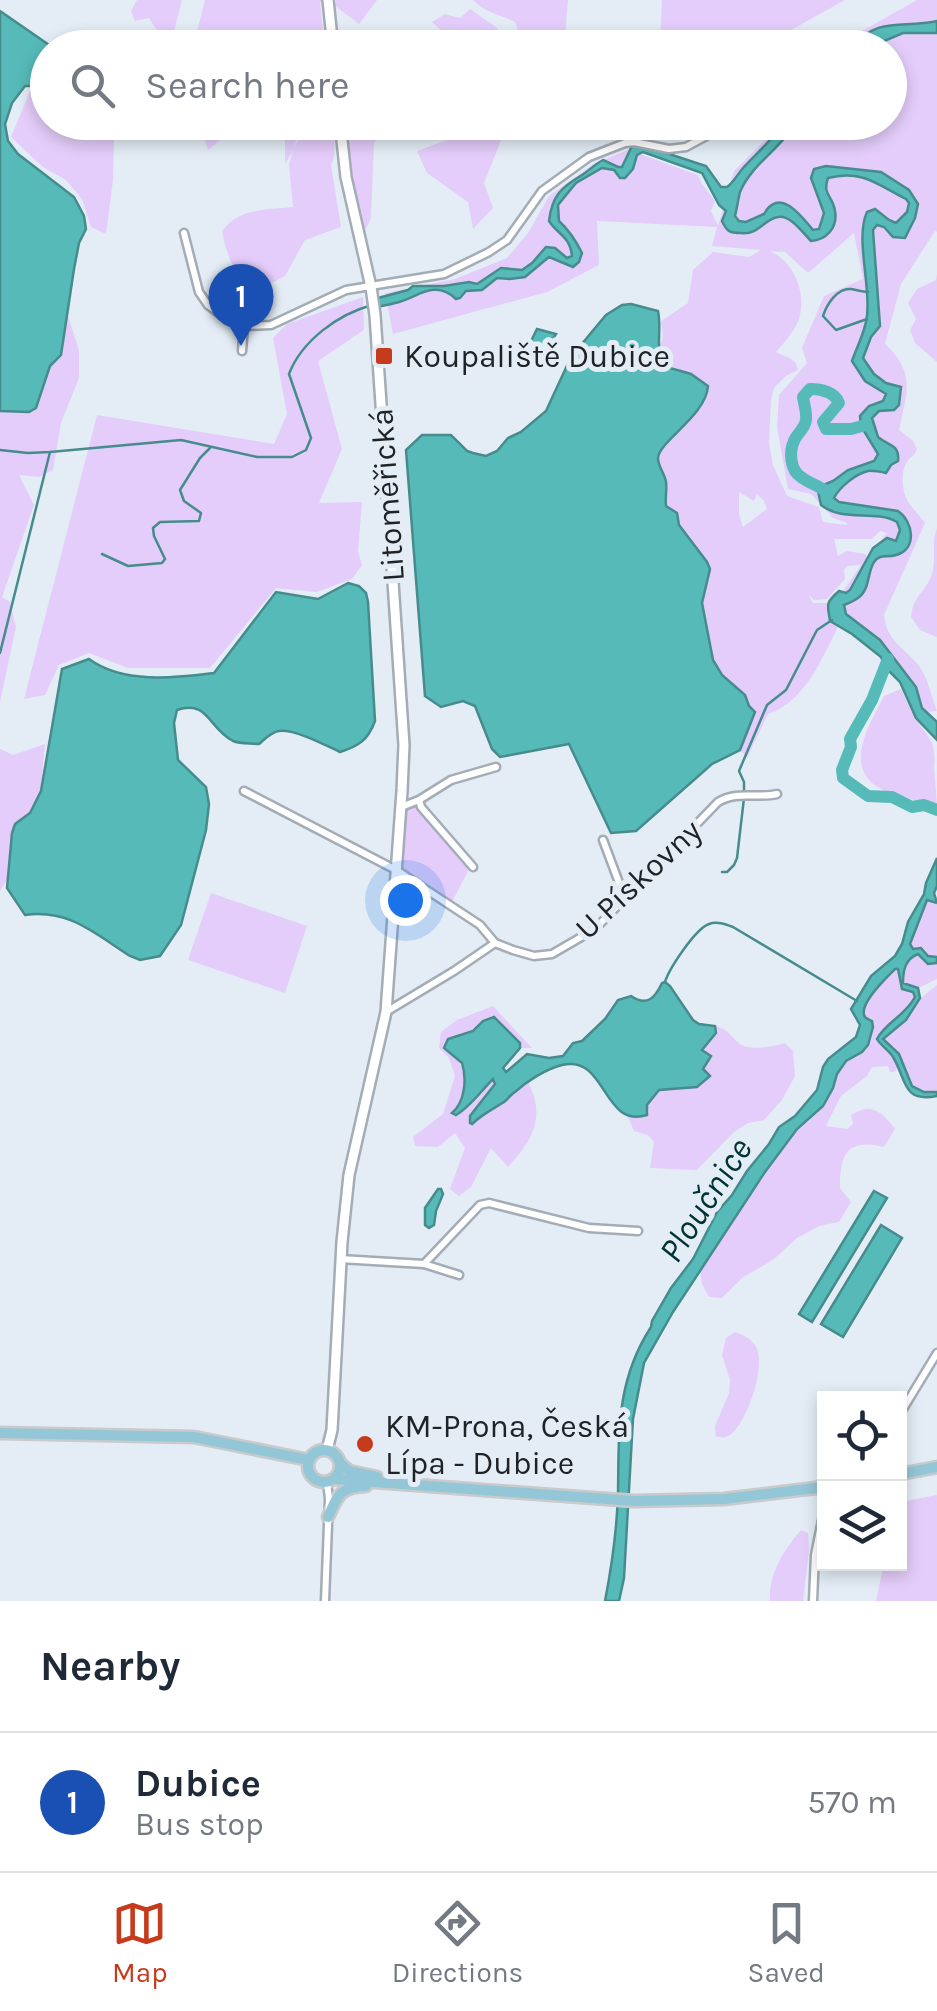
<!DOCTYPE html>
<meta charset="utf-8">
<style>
body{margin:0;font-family:Karla,sans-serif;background:#f2f2f3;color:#1f2937}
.controls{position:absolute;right:30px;bottom:30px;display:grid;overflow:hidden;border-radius:0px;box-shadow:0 5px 15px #0003}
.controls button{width:90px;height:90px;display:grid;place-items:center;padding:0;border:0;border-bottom:2px solid #e0e1e3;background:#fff;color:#1f2937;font:50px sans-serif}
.you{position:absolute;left:405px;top:900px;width:35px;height:35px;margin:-25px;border:8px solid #fff;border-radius:50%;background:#1a73e8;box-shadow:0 0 0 15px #1a73e833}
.badge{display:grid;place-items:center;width:65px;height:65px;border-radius:50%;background:#c53b1b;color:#fff;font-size:32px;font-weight:700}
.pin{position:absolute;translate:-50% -82px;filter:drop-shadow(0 2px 5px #0008)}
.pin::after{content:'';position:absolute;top:52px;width:35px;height:30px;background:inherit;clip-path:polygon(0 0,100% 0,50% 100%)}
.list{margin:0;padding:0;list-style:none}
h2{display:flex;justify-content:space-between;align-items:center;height:130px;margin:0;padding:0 40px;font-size:42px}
h2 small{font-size:32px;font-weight:400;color:#747a83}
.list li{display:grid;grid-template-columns:65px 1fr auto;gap:30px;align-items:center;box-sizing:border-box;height:140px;padding:0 40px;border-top:2px solid #e0e1e3}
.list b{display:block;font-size:38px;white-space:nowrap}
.list p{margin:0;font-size:32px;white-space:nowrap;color:#747a83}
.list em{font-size:32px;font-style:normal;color:#747a83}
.icon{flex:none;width:55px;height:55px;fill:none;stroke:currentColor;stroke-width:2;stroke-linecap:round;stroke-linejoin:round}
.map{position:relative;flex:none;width:937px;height:1601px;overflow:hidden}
.search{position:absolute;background:#fff;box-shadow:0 5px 15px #0003;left:30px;right:30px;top:30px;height:110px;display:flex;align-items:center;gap:25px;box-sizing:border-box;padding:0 35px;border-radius:55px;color:#747a83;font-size:38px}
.sheet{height:270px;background:#fff}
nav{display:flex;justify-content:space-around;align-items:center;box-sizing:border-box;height:140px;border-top:2px solid #e0e1e3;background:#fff;font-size:28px;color:#747a83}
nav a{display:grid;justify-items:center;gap:5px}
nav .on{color:#c53b1b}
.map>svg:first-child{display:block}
.green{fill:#e4cdfa;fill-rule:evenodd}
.water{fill:#56bab9;stroke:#468c8d;stroke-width:2.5}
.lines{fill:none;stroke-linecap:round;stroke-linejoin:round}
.stream{stroke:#468c8d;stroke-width:2.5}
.river{stroke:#56bab9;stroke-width:12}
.street-casing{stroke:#a4acb5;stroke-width:11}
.secondary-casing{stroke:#a4acb5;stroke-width:14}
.primary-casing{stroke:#c9cacb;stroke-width:15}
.street{stroke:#fff;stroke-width:6}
.secondary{stroke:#fff;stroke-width:9}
.primary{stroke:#93c7d7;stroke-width:10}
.poi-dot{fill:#c53b1b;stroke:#e4edf6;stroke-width:4}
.labels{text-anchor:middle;stroke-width:10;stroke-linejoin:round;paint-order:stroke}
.poi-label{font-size:32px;fill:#1f2226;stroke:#e4edf6;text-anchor:start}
.street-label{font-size:32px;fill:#1f2226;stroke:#e4edf6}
.water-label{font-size:35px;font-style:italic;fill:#033;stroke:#e4edf6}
</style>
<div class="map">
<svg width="937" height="1601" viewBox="0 0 937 1601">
<rect width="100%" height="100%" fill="#e4edf6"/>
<g class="green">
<path d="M 137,0 L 182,0 L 170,47 L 167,47 L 149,18 L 135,21 L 131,11 Z"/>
<path d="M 205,0 L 322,0 L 320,3 L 325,47 L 193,47 Z"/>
<path d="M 336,0 L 377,0 L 359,24 L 335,6 Z"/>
<path d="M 473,0 L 568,0 L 564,47 L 527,47 L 521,39 L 515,22 C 497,13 487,14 473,0 Z"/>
<path d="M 662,0 L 845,0 L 760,47 L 680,47 L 660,42 Z"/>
<path d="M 917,0 L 937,0 L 937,232 L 935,231 L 901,284 L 885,344 C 916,372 907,393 899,430 L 913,441 L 917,449 L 914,455 C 900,463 900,487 908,502 C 913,509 920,516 925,523 L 884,615 C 887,643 905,647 919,666 C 928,678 932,698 937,711 L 927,712 L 918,700 L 915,686 L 880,640 L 846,614 L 843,591 L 861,565 L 847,566 L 844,570 L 845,579 L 827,599 L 814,600 L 808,594 L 813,603 L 828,603 C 826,614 830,621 838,627 C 822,658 805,702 768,714 L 747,758 L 740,750 L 752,722 L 749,706 L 745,695 L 722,675 L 713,660 L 702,603 L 710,569 L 707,561 L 679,525 L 678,518 L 666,506 L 666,482 L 658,461 L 658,454 L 704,402 L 708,390 L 691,374 L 671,366 L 658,349 L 663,338 L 661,321 L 688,303 L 693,270 L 713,252 L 749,257 L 761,250 L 712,246 L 717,227 L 597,221 L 599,265 L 547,292 L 393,334 L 385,293 L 455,279 L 507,258 L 528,233 L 549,196 L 595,163 L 628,150 L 698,175 L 702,184 L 715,201 L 711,211 L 718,226 L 734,171 L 782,123 L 890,122 L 890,48 L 848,47 L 846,40 ZM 854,233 L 863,279 L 824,296 L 802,348 L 807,363 L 779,395 L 777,427 L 788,489 L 811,494 L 833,518 L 847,523 L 847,525 L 823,522 L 819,507 L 787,496 L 773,465 L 769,443 L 771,400 L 774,388 L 786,376 L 798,370 C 796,357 786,358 776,352 C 783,344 791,335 796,326 C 810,299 795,260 769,251 L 785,252 L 808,273 ZM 739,492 L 754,501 L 757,494 L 764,501 L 767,509 L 743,527 L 739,514 ZM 880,531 L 887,533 L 866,557 L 866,554 L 846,551 L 838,556 L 834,539 L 872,539 Z"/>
<path d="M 470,9 L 496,27 L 512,47 L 450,47 L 452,41 L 432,22 L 445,14 L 460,18 Z"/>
<path d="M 47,83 L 48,122 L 119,123 L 114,138 L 113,180 L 106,234 L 91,227 L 82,199 L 66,180 L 43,167 L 11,137 L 30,91 L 45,91 Z"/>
<path d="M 199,122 L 241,122 L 241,123 L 208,150 Z"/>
<path d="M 285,123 L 298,123 L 299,134 L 294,147 L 302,134 L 302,123 L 332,123 C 333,136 338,153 331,165 L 341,227 L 305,240 L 285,276 L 252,293 C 237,281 225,251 222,231 C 239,208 266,210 293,207 L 289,164 L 293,151 L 285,164 Z"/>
<path d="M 347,123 L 388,123 L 374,143 L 371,218 L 365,231 L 350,176 Z"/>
<path d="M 470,123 L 508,123 L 484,183 L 493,208 L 473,229 L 468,202 L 427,173 L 417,151 L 447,140 L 468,140 Z"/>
<path d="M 937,274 L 937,362 L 915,343 L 910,330 L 916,319 L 908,303 L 917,289 L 936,280 Z"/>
<path d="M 363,297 L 364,330 L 318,361 L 342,449 L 319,503 L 362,502 L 358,551 L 362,565 L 352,579 L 317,592 L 276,588 L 210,668 L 128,668 L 89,653 L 59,665 L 45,695 L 24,699 L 97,415 L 274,444 L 287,414 L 273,338 L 287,324 Z"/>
<path d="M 67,313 L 79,350 L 79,378 L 61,423 L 53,470 L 39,477 L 19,475 L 34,505 L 2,597 L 10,602 L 16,627 L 0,702 L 0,411 L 29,412 L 44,389 L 50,366 L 61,355 Z"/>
<path d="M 937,528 L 937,637 L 920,630 L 911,617 C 913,594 929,590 933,570 C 936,556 931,543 937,528 Z"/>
<path d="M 901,689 C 906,699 910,710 916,719 C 927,737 937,740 934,767 L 937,805 C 900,796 847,792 864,739 C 868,725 877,710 884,696 Z"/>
<path d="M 45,744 L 41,791 L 30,813 L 12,833 L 8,878 L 0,891 L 0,749 L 13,755 Z"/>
<path d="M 416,806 L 469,869 L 452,902 L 403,870 L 405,809 Z"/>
<path d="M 211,893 L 307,926 L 285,993 L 188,960 Z"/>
<path d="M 927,900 L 937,903 L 937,957 L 935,958 L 928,956 L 921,948 L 913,949 L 910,944 Z"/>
<path d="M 914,955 L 920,955 L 928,964 L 937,963 L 937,979 L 918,988 L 903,983 L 905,965 Z"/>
<path d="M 898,968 L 902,989 L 914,992 L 915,997 L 908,1010 L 879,1033 L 880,1045 L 892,1054 L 898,1068 L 894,1072 L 890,1072 L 888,1066 L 872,1067 L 867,1076 L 841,1096 L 826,1126 L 847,1129 L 853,1124 L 851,1115 C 872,1102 882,1112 895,1129 L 884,1147 C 847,1138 840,1154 840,1188 L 851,1202 L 839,1222 L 819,1226 L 797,1238 L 774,1259 L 742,1278 L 722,1298 L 709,1297 L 702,1284 L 700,1270 L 784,1147 L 797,1129 L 823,1106 L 834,1086 L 837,1074 L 846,1061 L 862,1052 L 868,1045 C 867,1034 863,1022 863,1012 C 863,998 887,976 898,968 Z"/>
<path d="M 937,985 L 937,1092 L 924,1092 L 912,1087 L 899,1054 L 883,1038 L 906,1020 L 922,997 Z"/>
<path d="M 493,1006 L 532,1048 L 520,1048 C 515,1030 495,1029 479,1024 L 446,1051 C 471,1067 469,1088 456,1111 L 465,1110 L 475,1096 L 493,1079 L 496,1082 L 495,1084 L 470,1115 L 472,1124 C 483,1114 497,1108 508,1099 C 514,1094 520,1088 528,1082 C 546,1117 533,1140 508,1167 L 491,1148 L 471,1187 L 459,1196 L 450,1189 L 465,1148 L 455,1133 L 438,1147 L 415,1146 L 413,1137 L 443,1114 L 455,1076 L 449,1058 L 439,1048 L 441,1032 L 457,1020 Z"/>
<path d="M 715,1026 C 732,1030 730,1038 742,1045 C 752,1051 775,1046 785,1043 L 793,1051 L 795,1076 L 782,1100 L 764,1120 L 748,1123 L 734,1132 L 697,1170 L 650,1168 L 654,1142 L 648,1135 L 634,1131 L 628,1117 L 634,1118 L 649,1112 L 647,1105 L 659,1090 C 678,1087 697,1091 710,1076 L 703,1070 L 710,1059 L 709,1053 L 702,1050 L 716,1033 Z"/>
<path d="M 735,1332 C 742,1335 751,1338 755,1345 C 768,1363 747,1422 731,1434 C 724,1439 724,1437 716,1437 L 715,1426 L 729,1393 L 730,1380 L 722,1355 L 726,1338 Z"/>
<path d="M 937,1495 L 937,1601 L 876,1601 L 884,1564 L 900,1564 L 900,1502 Z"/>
<path d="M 801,1530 L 808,1533 L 809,1550 L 803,1601 L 770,1601 C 768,1575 784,1549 801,1530 Z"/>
</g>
<g class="water">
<path d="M 0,11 L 52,47 L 48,48 L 47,68 L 43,86 L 25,86 L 12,103 L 5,124 L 8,141 L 18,154 L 74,197 L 84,216 L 86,229 L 79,243 L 74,269 L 61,355 L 50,366 L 36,408 L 29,412 L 0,411 Z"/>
<path d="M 937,21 L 937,33 L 903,33 L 870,47 L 852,47 C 880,15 902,29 937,21 Z"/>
<path d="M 784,123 L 796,123 C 781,148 751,165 740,192 C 738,200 737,208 735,216 L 739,221 L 746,222 L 764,214 C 779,187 800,214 813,230 L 819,229 L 824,213 L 811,178 L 814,169 L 826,166 L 881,172 L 909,190 L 918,204 L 915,218 L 905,238 L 893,237 L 884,227 L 877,225 L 873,230 L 880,326 L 871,337 L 863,358 L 874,374 L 886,383 L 901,387 L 899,405 L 894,410 L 879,411 L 872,418 L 878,437 C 888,446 900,444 898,461 L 891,465 L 886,473 C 883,472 871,470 868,471 C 855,474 839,488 834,498 L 839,502 L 898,511 C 913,521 918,549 896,555 C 887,558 880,553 874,562 C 867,573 870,590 858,598 C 854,601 849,603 844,605 L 846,614 L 880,640 L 916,687 L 922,708 L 937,722 L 937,740 L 916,718 L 900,682 L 886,668 L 881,657 L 852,634 L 830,621 C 828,605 824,604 839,591 L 846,593 L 850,590 L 873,548 L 887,538 L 896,541 L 900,530 L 897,522 C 874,509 844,523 821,505 L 818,491 L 821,486 L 833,481 L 848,470 L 874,461 L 878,454 L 861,426 L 860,416 L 869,406 L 883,401 L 886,394 L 865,381 L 852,361 C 857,346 865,333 867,316 C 871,285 855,238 867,212 L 875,209 L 889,220 L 896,223 L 907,212 L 909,203 L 906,199 C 878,185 862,169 828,178 C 822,195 833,196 835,211 C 838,228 826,240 811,241 C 803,233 791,215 778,217 C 764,219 759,235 741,233 C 730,233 727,232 722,221 L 726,211 L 719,205 L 702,173 L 643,152 L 637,155 L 633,169 L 625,178 L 620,178 L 614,170 L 602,168 L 576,183 L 558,205 L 559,221 C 569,230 575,239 582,253 L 579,262 L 573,267 L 549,257 L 525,277 L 510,279 L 497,278 L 482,290 L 466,291 L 460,298 L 456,299 C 434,278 416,299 395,303 C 389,305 384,305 378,307 L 378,298 L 408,290 L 413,286 L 444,286 L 469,282 L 477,284 L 501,268 L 522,270 L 532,263 L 546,247 L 555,248 L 567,258 L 572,256 C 570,236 558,235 549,221 C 552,195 562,187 582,175 C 590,170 595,164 603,160 L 618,167 L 622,167 L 632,146 L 642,145 L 706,166 L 721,187 L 727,187 C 734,182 737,175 743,168 C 757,153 772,140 784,123 Z"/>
<path d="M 631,304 L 658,311 C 662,330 655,348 663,366 L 691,374 L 708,386 C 706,416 659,441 658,458 C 658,467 665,474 666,482 C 667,490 665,498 666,506 L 677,513 L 679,525 L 707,562 L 710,569 L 702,603 L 713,660 L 722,675 L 745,695 L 749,706 L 755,712 L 740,750 L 712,764 L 636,831 L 611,833 L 569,744 L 500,757 L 492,749 L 475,706 L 463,701 L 441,707 L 425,696 L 406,450 L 422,435 L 451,435 L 467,451 L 473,453 L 486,456 L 497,451 L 508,438 L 521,432 L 546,411 L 571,357 L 606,315 L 622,305 Z"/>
<path d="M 537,329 L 556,334 L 537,365 L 522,359 Z"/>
<path d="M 348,583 L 359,586 L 366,593 L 368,602 L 375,721 C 368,740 359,746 340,752 C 325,745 295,729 279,731 C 271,732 265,739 259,744 C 250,743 240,744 233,741 C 209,729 208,699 177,710 L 174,723 L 178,760 L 206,787 L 209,804 L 206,830 L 181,925 L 160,956 L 140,960 L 130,956 C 94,933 69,909 25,915 L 7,888 L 12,833 L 15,824 L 30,813 L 41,791 L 62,669 L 89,659 C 123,684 174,678 214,673 L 276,592 L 318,599 Z"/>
<path d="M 937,858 L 937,886 L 934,893 L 937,903 L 927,900 L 910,944 L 913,949 L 921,948 L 928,956 L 937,957 L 937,963 L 928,964 L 918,954 C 905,959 903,971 903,983 L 918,988 L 920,998 L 906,1020 L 883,1039 L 899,1054 L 912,1086 L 924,1092 L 937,1092 L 937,1096 C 902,1103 907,1080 893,1057 C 889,1050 881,1046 877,1039 C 885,1023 906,1015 915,997 L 913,992 L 902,989 L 898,969 L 895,969 C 887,977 857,1005 865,1017 C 867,1019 870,1020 872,1021 L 873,1027 L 868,1045 L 862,1052 L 846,1061 L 837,1074 L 833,1088 L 823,1106 L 797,1129 L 765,1172 L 673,1312 L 644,1363 L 633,1419 L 624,1578 L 619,1601 L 605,1601 C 612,1565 617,1529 618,1493 C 619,1432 616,1381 651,1327 L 652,1321 L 671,1288 L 693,1259 L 717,1212 L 732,1195 L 747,1171 L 769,1144 L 779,1127 L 795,1116 L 817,1090 L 823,1067 L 828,1059 L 856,1037 L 860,1025 L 851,1009 L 871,976 L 895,956 L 902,944 L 908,922 L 924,894 L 926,883 Z"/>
<path d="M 665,982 L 670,986 L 693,1020 L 699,1024 L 715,1026 L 716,1033 L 702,1050 L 711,1056 L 703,1069 L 710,1076 L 697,1087 L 659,1090 L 647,1105 L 647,1115 C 602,1129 607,1054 562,1065 C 546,1069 527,1081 515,1092 C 512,1093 506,1101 504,1102 C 493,1109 481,1115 472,1124 L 470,1123 L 470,1116 L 495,1084 L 493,1079 C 481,1091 470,1107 456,1115 L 452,1113 C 465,1102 467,1079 462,1063 L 444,1048 L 448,1039 L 473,1031 L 483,1021 L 494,1017 L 520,1043 L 520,1048 L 503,1068 L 506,1072 L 527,1054 L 549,1058 L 563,1056 L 573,1043 L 582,1041 L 605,1019 L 618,1000 L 631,996 C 647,1007 655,998 662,983 Z"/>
<path d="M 438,1189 L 441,1189 L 443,1194 L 436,1211 L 434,1225 L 429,1228 L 425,1225 L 425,1208 Z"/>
<path d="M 874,1191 L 887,1198 L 812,1322 L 799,1314 Z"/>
<path d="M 881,1225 L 902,1238 L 843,1337 L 821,1324 Z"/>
</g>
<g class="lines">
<g class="stream">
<path d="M 867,319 L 836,330 L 823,316 C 827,304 837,288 851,289 C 857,290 862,292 868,292"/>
<path d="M 0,450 L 28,453 L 50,452 L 181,440 L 257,457 L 292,457 L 306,450 L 311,438 L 289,374 C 302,340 339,314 372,305"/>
<path d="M 102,554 L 128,566 L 162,563 L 165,559 L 154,536 L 153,528 L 160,522 L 199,521 L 201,513 L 184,501 L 180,490 L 200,458 L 210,448"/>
<path d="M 0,653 L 50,452"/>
<path d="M 744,792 L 744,782 L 739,771 L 767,705 L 786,690 L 817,630 L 832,620"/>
<path d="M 722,872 L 727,872 L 734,865 L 737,858 L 744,798"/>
<path d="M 665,982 C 669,969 695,929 709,924 C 717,921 725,924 733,927 L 857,1001"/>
</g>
<g class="river">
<path d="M 828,493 C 819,485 810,484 801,477 C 790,470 789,452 794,441 C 797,433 805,429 806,420 C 807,413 804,404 803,397 L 810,389 C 821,389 835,392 839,403 L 823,422 L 826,429 L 851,429 L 866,425"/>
<path d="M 888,659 L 872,700 L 850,739 L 851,747 L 842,770 L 843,778 L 868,796 L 892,797 L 912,807 L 924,805 L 937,810"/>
</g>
<defs>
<g id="street">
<path d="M 184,233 L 199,292 L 208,305 L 223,316 L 244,326 L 271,325 L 346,290 L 444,274 L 489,252 L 507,240 L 542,191 L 589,157 L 625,143 L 634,142 L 669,149 L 686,147 L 710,134 L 723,122"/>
<path d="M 242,351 L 244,326"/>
<path d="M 244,791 L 398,871 L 480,925 L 495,943 L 513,950 L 534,956 L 552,954 L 595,929 L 718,802 C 737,790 757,799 777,794"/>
<path d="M 419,800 L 451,780 L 496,767"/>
<path d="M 401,807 L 419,800 L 421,807 L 473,867"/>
<path d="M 603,840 L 624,896"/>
<path d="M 386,1012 L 454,971 L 495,943"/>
<path d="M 340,1259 L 424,1264 L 459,1275"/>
<path d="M 424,1264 L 480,1205 L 489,1203 L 589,1228 L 638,1231"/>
<path d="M 900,1414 L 937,1353"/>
<path d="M 325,1601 L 329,1499 L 327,1482"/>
<path d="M 813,1601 L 815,1555 L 824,1510"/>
</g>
<g id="secondary">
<path d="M 328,0 L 333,48"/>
<path d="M 327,1450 L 332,1430 L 342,1242 L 349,1175 L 386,1012 L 402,791 L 404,745 L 375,315 L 371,287 L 346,177 L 340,122"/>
</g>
<g id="primary">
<path d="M 0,1433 L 194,1437 L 309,1460"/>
<circle cx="324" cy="1466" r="16"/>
<path d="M 341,1464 L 349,1471 L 377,1477"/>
<path d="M 900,1474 L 937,1467"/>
<path d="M 334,1479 L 634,1501 L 724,1499 L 824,1487"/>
<path d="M 328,1517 C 338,1495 340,1487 366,1486"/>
</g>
</defs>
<use href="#street" class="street-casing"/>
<use href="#secondary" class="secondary-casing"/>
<use href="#primary" class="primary-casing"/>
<use href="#street" class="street"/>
<use href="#secondary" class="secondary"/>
<use href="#primary" class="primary"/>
</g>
<g class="poi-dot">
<rect x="374" y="346" width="20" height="20" rx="5"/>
<circle cx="365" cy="1444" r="10"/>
</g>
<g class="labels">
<g class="poi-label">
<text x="404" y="367">Koupaliště Dubice</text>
<text x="385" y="1437">KM-Prona, Česká<tspan x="385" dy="37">Lípa - Dubice</tspan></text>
</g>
<g class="street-label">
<text transform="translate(387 495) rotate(-94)" y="11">Litoměřická</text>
<text transform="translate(638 879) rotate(-43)" y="11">U Pískovny</text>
</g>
<g class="water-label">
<text transform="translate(705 1200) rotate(-57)" y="12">Ploučnice</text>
</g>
</g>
</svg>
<div class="controls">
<button><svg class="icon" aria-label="locate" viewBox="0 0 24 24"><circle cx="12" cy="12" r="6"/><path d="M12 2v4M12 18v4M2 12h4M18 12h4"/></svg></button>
<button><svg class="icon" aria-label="layers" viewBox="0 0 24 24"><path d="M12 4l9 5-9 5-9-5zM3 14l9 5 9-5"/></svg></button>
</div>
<div class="you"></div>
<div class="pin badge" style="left:241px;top:346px;background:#1a4fb4">1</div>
<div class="search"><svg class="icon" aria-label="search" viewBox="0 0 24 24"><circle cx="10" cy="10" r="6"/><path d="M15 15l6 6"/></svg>Search here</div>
</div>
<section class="sheet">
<h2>Nearby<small></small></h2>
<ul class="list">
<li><span class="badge" style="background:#1a4fb4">1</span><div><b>Dubice</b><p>Bus stop</p></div><em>570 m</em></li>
</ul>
</section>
<nav>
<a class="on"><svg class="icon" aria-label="map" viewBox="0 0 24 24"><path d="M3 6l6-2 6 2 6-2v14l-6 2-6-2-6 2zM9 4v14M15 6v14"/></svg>Map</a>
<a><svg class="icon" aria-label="directions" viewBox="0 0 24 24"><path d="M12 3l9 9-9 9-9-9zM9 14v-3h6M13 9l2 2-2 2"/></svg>Directions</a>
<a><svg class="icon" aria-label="saved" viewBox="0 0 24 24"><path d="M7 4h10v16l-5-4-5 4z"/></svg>Saved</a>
</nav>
